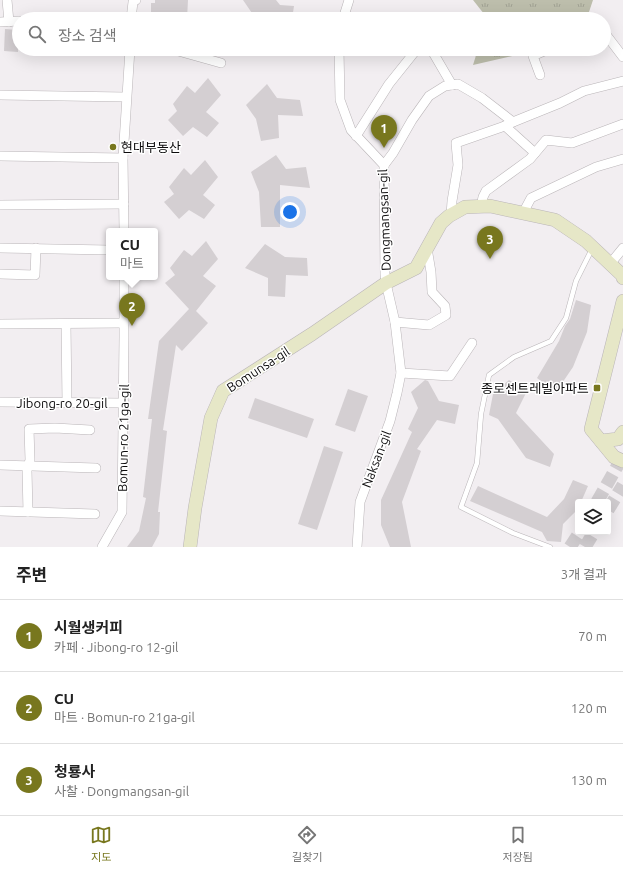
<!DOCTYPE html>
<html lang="ko">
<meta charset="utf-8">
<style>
body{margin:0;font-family:Ubuntu,"Noto Sans KR",sans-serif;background:#f6f6f6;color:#222}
.controls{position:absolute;right:12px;bottom:12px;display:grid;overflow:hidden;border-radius:4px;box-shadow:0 4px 16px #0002}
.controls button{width:36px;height:36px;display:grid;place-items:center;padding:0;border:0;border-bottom:1px solid #e0e0e0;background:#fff;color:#222;font:20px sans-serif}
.you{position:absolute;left:290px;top:212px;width:14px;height:14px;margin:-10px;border:3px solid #fff;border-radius:50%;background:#1a73e8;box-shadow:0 0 0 6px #1a73e833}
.badge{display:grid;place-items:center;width:26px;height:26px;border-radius:50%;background:#78771e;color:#fff;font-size:13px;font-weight:700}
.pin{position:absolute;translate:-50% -33px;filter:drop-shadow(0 1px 2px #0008)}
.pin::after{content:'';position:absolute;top:21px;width:14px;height:12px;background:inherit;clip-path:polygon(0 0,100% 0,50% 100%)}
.popup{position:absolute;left:106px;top:228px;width:52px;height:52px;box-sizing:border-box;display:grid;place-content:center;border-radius:4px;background:#fff;filter:drop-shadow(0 1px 3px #0005);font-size:13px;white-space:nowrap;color:#767676}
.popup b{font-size:15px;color:#222}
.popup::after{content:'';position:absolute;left:50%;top:100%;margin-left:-8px;border:8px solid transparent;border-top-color:#fff}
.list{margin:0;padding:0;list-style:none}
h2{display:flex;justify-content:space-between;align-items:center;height:52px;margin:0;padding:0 16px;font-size:17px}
h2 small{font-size:13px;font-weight:400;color:#767676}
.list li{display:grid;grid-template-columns:26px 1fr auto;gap:12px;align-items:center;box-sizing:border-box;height:72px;padding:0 16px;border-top:1px solid #e0e0e0}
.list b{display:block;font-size:15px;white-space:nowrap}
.list p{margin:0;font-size:13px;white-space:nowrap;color:#767676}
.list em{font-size:13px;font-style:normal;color:#767676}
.icon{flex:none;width:22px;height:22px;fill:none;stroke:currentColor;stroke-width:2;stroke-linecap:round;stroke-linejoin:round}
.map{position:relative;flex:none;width:623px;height:547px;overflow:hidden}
.search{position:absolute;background:#fff;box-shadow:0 4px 16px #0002;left:12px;right:12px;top:12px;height:44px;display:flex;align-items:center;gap:10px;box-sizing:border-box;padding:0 14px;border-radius:22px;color:#767676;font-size:15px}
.sheet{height:268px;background:#fff}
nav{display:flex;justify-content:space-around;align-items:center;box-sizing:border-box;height:56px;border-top:1px solid #e0e0e0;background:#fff;font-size:11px;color:#767676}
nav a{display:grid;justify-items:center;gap:2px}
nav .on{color:#78771e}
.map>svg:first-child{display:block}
.park{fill:url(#park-tufts)}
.building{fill:#d4cfd2}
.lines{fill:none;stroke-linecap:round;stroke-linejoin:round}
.secondary-tunnel{stroke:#d0cccf;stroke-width:13;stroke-dasharray:13 6;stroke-linecap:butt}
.lane-casing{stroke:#bab5b8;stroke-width:5.5}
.street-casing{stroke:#bab5b8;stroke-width:10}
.secondary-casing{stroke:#bab5b8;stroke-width:14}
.lane{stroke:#fff;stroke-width:4.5}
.street{stroke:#fff;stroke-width:9}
.secondary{stroke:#e6e7c7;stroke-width:13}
.poi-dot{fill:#78771e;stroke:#fff;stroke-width:1.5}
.labels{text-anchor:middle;stroke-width:3;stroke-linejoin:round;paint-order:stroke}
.poi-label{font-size:13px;fill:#0c0b0c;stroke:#fff;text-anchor:start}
.street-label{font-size:13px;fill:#0c0b0c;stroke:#fff}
</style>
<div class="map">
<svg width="623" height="547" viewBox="0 0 623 547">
<defs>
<pattern id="park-tufts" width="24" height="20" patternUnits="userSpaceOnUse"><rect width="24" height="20" fill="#bdbeac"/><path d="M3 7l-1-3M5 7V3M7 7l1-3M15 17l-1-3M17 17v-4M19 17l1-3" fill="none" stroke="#a1a293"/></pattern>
</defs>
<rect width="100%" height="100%" fill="#f2eef1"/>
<g class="park">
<path d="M 473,0 L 593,0 L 587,18 L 586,19 L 488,19 Z"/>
<path d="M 478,49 L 540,49 L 534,51 L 473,65 Z"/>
</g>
<g class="building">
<path d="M 155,0 L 188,0 L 187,19 L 151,19 L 151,3 L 155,3 Z"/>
<path d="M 243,0 L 276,0 L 280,5 L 294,6 L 292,19 L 256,19 Z"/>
<path d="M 5,29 L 19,30 L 18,52 L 4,51 Z"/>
<path d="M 208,78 L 221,95 L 206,112 L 219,123 L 207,137 L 193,127 L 183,136 L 168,120 L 177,111 L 173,104 L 187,86 L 195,93 Z"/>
<path d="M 267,84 L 277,98 L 300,100 L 303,116 L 278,115 L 279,138 L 261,141 L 256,119 L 246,105 Z"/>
<path d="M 276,155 L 286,169 L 306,167 L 310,188 L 280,185 L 280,227 L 261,227 L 259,192 L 251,172 Z"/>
<path d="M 205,160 L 218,177 L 203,195 L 215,205 L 204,219 L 189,210 L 179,219 L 164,202 L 174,194 L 169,187 L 184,168 L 191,175 Z"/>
<path d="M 206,241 L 218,259 L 203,276 L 216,286 L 196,311 L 208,323 L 182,351 L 176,345 L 163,430 L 167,431 L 158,512 L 160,512 L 159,534 L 152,547 L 127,547 L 139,531 L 146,498 L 143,497 L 152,419 L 148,419 L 159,341 L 189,309 L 165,283 L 175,275 L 170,268 L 184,250 L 192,256 Z"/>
<path d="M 265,244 L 285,257 L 307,258 L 308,276 L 286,275 L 285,297 L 268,296 L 268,278 L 245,268 Z"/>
<path d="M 576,300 L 591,305 L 587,332 L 573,367 L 556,392 L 537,378 L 559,341 L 565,326 L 570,319 Z"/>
<path d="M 425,380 L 428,381 L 439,401 L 459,405 L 455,424 L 437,420 L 417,449 L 421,451 L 402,502 L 411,547 L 390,547 L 381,525 L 381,500 L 412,432 L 408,429 L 418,408 L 411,392 Z"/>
<path d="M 509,380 L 527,391 L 516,413 L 554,454 L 550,467 L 526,458 L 498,419 L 489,415 L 493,394 Z"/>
<path d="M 348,389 L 368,396 L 355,432 L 335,425 Z"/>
<path d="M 255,398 L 314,419 L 307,438 L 248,418 Z"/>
<path d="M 324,446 L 343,452 L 317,530 L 298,524 Z"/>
<path d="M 573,480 L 588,486 L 581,502 L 578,502 L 578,509 L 563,524 L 561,542 L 547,541 L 542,532 L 470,501 L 478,486 L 547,517 L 564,499 Z"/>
</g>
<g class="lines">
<g class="secondary-tunnel">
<path d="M 597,502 L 623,456"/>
<path d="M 608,510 L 623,485"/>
<path d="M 570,547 L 580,532"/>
<path d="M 585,547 L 594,532"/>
</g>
<defs>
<path id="lane" d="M 550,547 L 513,533 L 461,507 L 477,463 L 481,414 L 489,375 L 514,357 L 551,341 L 566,318 L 576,281 L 592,249"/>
<g id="street">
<path d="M 7,0 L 9,22"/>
<path d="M 71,19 L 131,17"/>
<path d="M 131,19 L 133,2 L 136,0"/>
<path d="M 343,19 L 349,0"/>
<path d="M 0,22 L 19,21"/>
<path d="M 604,32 L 623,57"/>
<path d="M 171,49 L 221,63"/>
<path d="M 339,49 L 340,100 L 351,130 L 384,165 L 385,274 L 386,283 L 395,322 L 401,373 L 397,393 L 390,421 L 360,502 L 357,547"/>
<path d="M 431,49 L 452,85"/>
<path d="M 540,75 L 533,56 L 549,49"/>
<path d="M 0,95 L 126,97"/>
<path d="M 505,126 L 535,153"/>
<path d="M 356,136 L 389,84 L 417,49"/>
<path d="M 0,156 L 123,158"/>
<path d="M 384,165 L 393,153 L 412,120 L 429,96 L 445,86 L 458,84 L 482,98 L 513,122 L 560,103 L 584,91 L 623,81"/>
<path d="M 0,205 L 124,204"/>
<path d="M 481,207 L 483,197 L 486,191 L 530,159 L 546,140 L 572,143 L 623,124"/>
<path d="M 523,213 L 531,198 L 596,167 L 623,159"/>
<path d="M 451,215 L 452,201 L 458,165 L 456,143 L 502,127 L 513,122"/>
<path d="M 124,231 L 123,158 L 130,49"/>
<path d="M 0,248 L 109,250"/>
<path d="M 610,264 L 623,248"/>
<path d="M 0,274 L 35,275 L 36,248"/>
<path d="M 395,322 L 429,325 L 446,315 L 445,306 L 432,292 L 431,272 L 427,248"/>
<path d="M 0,324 L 124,323"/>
<path d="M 66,324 L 67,403"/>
<path d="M 401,373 L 450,376 L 472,343"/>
<path d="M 0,402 L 124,403"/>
<path d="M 0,465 L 96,468"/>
<path d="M 0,511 L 95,514"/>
<path d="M 28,512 L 27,470 L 30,460 L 29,429 L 55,428 L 90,430"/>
<path d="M 102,547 L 122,512 L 124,337 L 124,277"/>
</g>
<g id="secondary">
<path d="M 623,301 L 591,429 L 614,457 L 623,461"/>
<path d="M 601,441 L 618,439 L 623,432"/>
<path d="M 190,547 L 195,508 L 211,418 L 223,391 L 312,334 L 386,283 L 416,268 L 441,223 L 449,216 L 465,207 L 490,206 L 555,220 L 586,241 L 623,276 L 623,278"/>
</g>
</defs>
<use href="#lane" class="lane-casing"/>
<use href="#street" class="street-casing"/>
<use href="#secondary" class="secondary-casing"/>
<use href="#lane" class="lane"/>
<use href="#street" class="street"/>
<use href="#secondary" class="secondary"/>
</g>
<g class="poi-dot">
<circle cx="113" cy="147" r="4"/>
<rect x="593" y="384" width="8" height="8" rx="2"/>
</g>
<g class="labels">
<g class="poi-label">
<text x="121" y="152">현대부동산</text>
<text x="589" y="393" text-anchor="end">종로센트레빌아파트</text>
</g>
<g class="street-label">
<text transform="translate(384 220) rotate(-92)" y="5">Dongmangsan-gil</text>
<text transform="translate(258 369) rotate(-33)" y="5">Bomunsa-gil</text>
<text x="62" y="408">Jibong-ro 20-gil</text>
<text transform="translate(123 438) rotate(-89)" y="5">Bomun-ro 21ga-gil</text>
<text transform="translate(376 459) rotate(-69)" y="5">Naksan-gil</text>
</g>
</g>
</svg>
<div class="controls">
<button><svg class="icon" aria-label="layers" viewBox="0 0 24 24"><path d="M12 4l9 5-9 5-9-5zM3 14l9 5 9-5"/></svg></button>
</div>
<div class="you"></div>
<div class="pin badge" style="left:384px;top:148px">1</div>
<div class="pin badge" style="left:132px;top:326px">2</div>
<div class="popup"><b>CU</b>마트</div>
<div class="pin badge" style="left:490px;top:259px">3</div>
<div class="search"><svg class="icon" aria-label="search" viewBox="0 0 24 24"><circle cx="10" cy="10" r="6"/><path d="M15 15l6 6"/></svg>장소 검색</div>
</div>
<section class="sheet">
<h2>주변<small>3개 결과</small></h2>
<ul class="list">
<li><span class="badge">1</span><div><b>시월생커피</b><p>카페 · Jibong-ro 12-gil</p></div><em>70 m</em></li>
<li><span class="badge">2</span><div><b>CU</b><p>마트 · Bomun-ro 21ga-gil</p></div><em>120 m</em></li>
<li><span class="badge">3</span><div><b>청룡사</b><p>사찰 · Dongmangsan-gil</p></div><em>130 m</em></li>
</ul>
</section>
<nav>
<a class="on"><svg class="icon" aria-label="map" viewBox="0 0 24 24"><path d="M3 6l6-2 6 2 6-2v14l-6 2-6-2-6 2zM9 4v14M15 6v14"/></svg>지도</a>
<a><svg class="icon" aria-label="directions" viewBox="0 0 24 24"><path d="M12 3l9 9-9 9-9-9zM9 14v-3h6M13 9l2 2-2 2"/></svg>길찾기</a>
<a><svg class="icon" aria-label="saved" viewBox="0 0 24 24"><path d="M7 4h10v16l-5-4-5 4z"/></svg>저장됨</a>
</nav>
